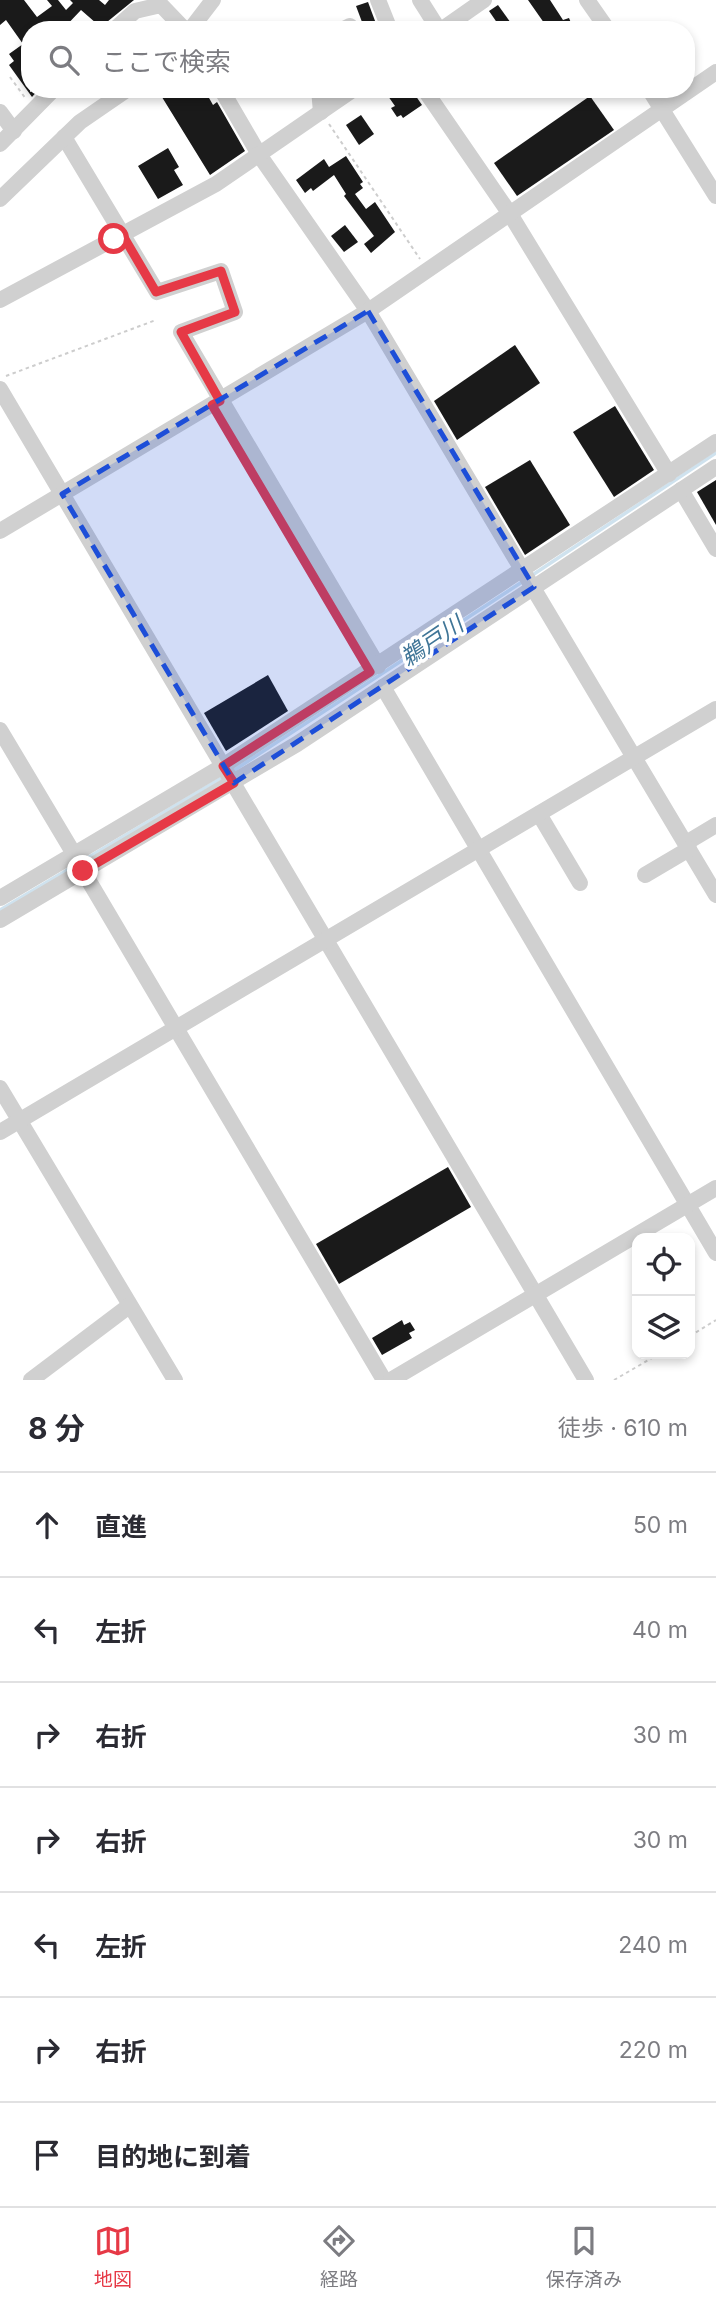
<!DOCTYPE html>
<html lang="ja">
<meta charset="utf-8">
<style>
body{margin:0;font-family:Inter,"Noto Sans JP",sans-serif;background:#f7f7f7;color:#2b2b33}
.controls{position:absolute;right:21px;bottom:21px;display:grid;overflow:hidden;border-radius:14px;box-shadow:0 4px 10px #0003}
.controls button{width:63px;height:63px;display:grid;place-items:center;padding:0;border:0;border-bottom:2px solid #e1e1e2;background:#fff;color:#2b2b33;font:35px sans-serif}
.stop{position:absolute;width:21px;height:21px;margin:-16px;border:5px solid #e63946;border-radius:50%;background:#fff}
.stop.end{background:#e63946;border-color:#fff;box-shadow:0 2px 7px #0008}
.list{margin:0;padding:0;list-style:none}
h2{display:flex;justify-content:space-between;align-items:center;height:91px;margin:0;padding:0 28px;font-size:30px}
h2 small{font-size:23px;font-weight:400;color:#7c7c81}
.list li{display:grid;grid-template-columns:46px 1fr auto;gap:21px;align-items:center;box-sizing:border-box;height:105px;padding:0 28px;border-top:2px solid #e1e1e2}
.list b{display:block;font-size:26px;white-space:nowrap}
.list em{font-size:23px;font-style:normal;color:#7c7c81}
.icon{flex:none;width:38px;height:38px;fill:none;stroke:currentColor;stroke-width:2;stroke-linecap:round;stroke-linejoin:round}
.map{position:relative;flex:none;width:716px;height:1380px;overflow:hidden}
.search{position:absolute;background:#fff;box-shadow:0 4px 10px #0003;left:21px;right:21px;top:21px;height:77px;display:flex;align-items:center;gap:18px;box-sizing:border-box;padding:0 24px;border-radius:28px;color:#7c7c81;font-size:26px}
.sheet{height:826px;background:#fff}
nav{display:flex;justify-content:space-around;align-items:center;box-sizing:border-box;height:98px;border-top:2px solid #e1e1e2;background:#fff;font-size:19px;color:#7c7c81}
nav a{display:grid;justify-items:center;gap:4px}
nav .on{color:#e63946}
.map>svg:first-child{display:block}
.lines{fill:none;stroke-linecap:round;stroke-linejoin:round}
.stream{stroke:#cfe2ee;stroke-width:3.5}
.building{fill:#1a1a1a}
.path{stroke:#cdcdcd;stroke-width:2;stroke-dasharray:3.5 3.5;stroke-linecap:butt}
.minor{stroke:#d0d0d0;stroke-width:16}
.route{stroke:#e63946;stroke-width:9}
.marked{fill:#1d4ed8;fill-opacity:0.2;stroke:#1d4ed8;stroke-width:5;stroke-dasharray:14 9;stroke-linejoin:round}
.labels{text-anchor:middle;stroke-width:7;stroke-linejoin:round;paint-order:stroke}
.water-label{font-size:23px;font-style:italic;fill:#3f7597;stroke:#fff}
</style>
<div class="map">
<svg width="716" height="1380" viewBox="0 0 716 1380">
<rect width="100%" height="100%" fill="#fff"/>
<g class="lines">
<g class="stream">
<path d="M 531,576 L 716,453"/>
<path d="M 233,771 L 522,582"/>
<path d="M 0,910 L 223,777"/>
</g>
</g>
<g class="building">
<path d="M 0,0 L 24,0 L 37,17 L 52,6 L 47,0 L 58,0 L 66,10 L 73,3 L 70,0 L 99,0 L 105,5 L 109,0 L 134,0 L 107,22 L 104,30 L 81,10 L 62,30 L 30,30 L 30,92 L 39,89 L 32,97 L 9,65 L 14,61 L 9,54 L 23,44 L 6,20 L 0,25 Z"/>
<path d="M 528,0 L 550,0 L 563,20 L 569,18 L 574,30 L 549,30 Z"/>
<path d="M 368,2 L 378,29 L 375,30 L 365,30 L 356,6 Z"/>
<path d="M 498,5 L 516,30 L 502,30 L 489,11 Z"/>
<path d="M 157,89 L 204,89 L 213,105 L 217,102 L 245,151 L 210,175 Z"/>
<path d="M 383,89 L 411,89 L 422,105 L 403,118 L 401,115 L 397,117 L 391,108 L 395,106 Z"/>
<path d="M 590,96 L 614,130 L 517,196 L 494,163 Z"/>
<path d="M 361,115 L 374,134 L 359,145 L 346,125 Z"/>
<path d="M 168,148 L 179,167 L 174,170 L 183,185 L 158,199 L 138,166 Z"/>
<path d="M 346,156 L 363,182 L 360,184 L 363,188 L 355,194 L 366,209 L 375,202 L 395,232 L 371,253 L 364,244 L 374,236 L 344,196 L 346,194 L 334,175 L 313,191 L 311,188 L 305,193 L 296,180 L 324,159 L 329,167 Z"/>
<path d="M 345,225 L 358,242 L 344,252 L 331,236 Z"/>
<path d="M 515,345 L 540,383 L 457,440 L 434,401 Z"/>
<path d="M 615,406 L 654,470 L 614,497 L 573,432 Z"/>
<path d="M 530,460 L 570,525 L 525,555 L 485,487 Z"/>
<path d="M 716,480 L 716,525 L 697,492 Z"/>
<path d="M 268,675 L 288,711 L 226,751 L 204,713 Z"/>
<path d="M 448,1167 L 471,1207 L 339,1284 L 316,1244 Z"/>
<path d="M 402,1320 L 404,1325 L 410,1322 L 415,1330 L 409,1333 L 412,1338 L 382,1355 L 372,1338 Z"/>
</g>
<g class="lines">
<g class="path">
<path d="M 10,77 L 26,99"/>
<path d="M 329,124 L 420,259"/>
<path d="M 6,376 L 156,320"/>
<path d="M 690,1336 L 716,1320"/>
<path d="M 614,1380 L 659,1354"/>
</g>
<g class="minor">
<path d="M 378,0 L 390,30"/>
<path d="M 420,0 L 439,30"/>
<path d="M 587,0 L 608,30"/>
<path d="M 114,30 L 135,11 L 161,5 L 185,30"/>
<path d="M 190,30 L 213,0"/>
<path d="M 342,30 L 350,26"/>
<path d="M 441,30 L 484,0"/>
<path d="M 221,89 L 260,156 L 368,311 L 716,895"/>
<path d="M 319,89 L 321,112"/>
<path d="M 424,89 L 510,214 L 669,474"/>
<path d="M 649,89 L 716,196"/>
<path d="M 0,112 L 14,131"/>
<path d="M 64,137 L 157,292 L 221,271 L 235,312 L 181,332 L 378,666"/>
<path d="M 0,144 L 54,89"/>
<path d="M 0,199 L 80,122 L 128,89"/>
<path d="M 0,300 L 216,184 L 354,89"/>
<path d="M 0,389 L 586,1380"/>
<path d="M 681,490 L 716,549"/>
<path d="M 0,531 L 368,311 L 716,72"/>
<path d="M 383,687 L 716,1253"/>
<path d="M 0,730 L 74,854"/>
<path d="M 539,814 L 580,883"/>
<path d="M 686,843 L 716,825"/>
<path d="M 83,871 L 384,1380"/>
<path d="M 645,875 L 689,849"/>
<path d="M 0,898 L 223,766 L 716,442"/>
<path d="M 0,920 L 297,744 L 716,467"/>
<path d="M 0,1088 L 175,1380"/>
<path d="M 0,1132 L 716,709"/>
<path d="M 31,1380 L 129,1306"/>
<path d="M 391,1380 L 716,1188"/>
</g>
</g>
<g class="lines">
<path class="route" d="M 83,871 L 234,783 L 223,766 L 370,672 L 212,405 L 220,401 L 181,332 L 235,312 L 221,271 L 156,292 L 122,234 L 114,239"/>
</g>
<path class="marked" d="M 368,311 L 534,587 L 234,783 L 62,494 Z"/>
<g class="labels">
<g class="water-label">
<text transform="translate(432 641) rotate(-34)" y="8">鵜戸川</text>
</g>
</g>
</svg>
<div class="controls">
<button><svg class="icon" aria-label="locate" viewBox="0 0 24 24"><circle cx="12" cy="12" r="6"/><path d="M12 2v4M12 18v4M2 12h4M18 12h4"/></svg></button>
<button><svg class="icon" aria-label="layers" viewBox="0 0 24 24"><path d="M12 4l9 5-9 5-9-5zM3 14l9 5 9-5"/></svg></button>
</div>
<div class="stop" style="left:114px;top:239px"></div>
<div class="stop end" style="left:83px;top:871px"></div>
<div class="search"><svg class="icon" aria-label="search" viewBox="0 0 24 24"><circle cx="10" cy="10" r="6"/><path d="M15 15l6 6"/></svg>ここで検索</div>
</div>
<section class="sheet">
<h2>8 分<small>徒歩 · 610 m</small></h2>
<ul class="list">
<li><svg class="icon" aria-label="ahead" viewBox="0 0 24 24"><path d="M12 20V5M6 11l6-6 6 6"/></svg><div><b>直進</b></div><em>50 m</em></li>
<li><svg class="icon" aria-label="left" viewBox="0 0 24 24"><path d="M17 20v-9H6M10 6l-5 5 5 5"/></svg><div><b>左折</b></div><em>40 m</em></li>
<li><svg class="icon" aria-label="right" viewBox="0 0 24 24"><path d="M7 20v-9h11M14 6l5 5-5 5"/></svg><div><b>右折</b></div><em>30 m</em></li>
<li><svg class="icon" aria-label="right" viewBox="0 0 24 24"><path d="M7 20v-9h11M14 6l5 5-5 5"/></svg><div><b>右折</b></div><em>30 m</em></li>
<li><svg class="icon" aria-label="left" viewBox="0 0 24 24"><path d="M17 20v-9H6M10 6l-5 5 5 5"/></svg><div><b>左折</b></div><em>240 m</em></li>
<li><svg class="icon" aria-label="right" viewBox="0 0 24 24"><path d="M7 20v-9h11M14 6l5 5-5 5"/></svg><div><b>右折</b></div><em>220 m</em></li>
<li><svg class="icon" aria-label="arrive" viewBox="0 0 24 24"><path d="M6 21V4h12l-3 4 3 4H6"/></svg><div><b>目的地に到着</b></div></li>
</ul>
</section>
<nav>
<a class="on"><svg class="icon" aria-label="map" viewBox="0 0 24 24"><path d="M3 6l6-2 6 2 6-2v14l-6 2-6-2-6 2zM9 4v14M15 6v14"/></svg>地図</a>
<a><svg class="icon" aria-label="directions" viewBox="0 0 24 24"><path d="M12 3l9 9-9 9-9-9zM9 14v-3h6M13 9l2 2-2 2"/></svg>経路</a>
<a><svg class="icon" aria-label="saved" viewBox="0 0 24 24"><path d="M7 4h10v16l-5-4-5 4z"/></svg>保存済み</a>
</nav>
